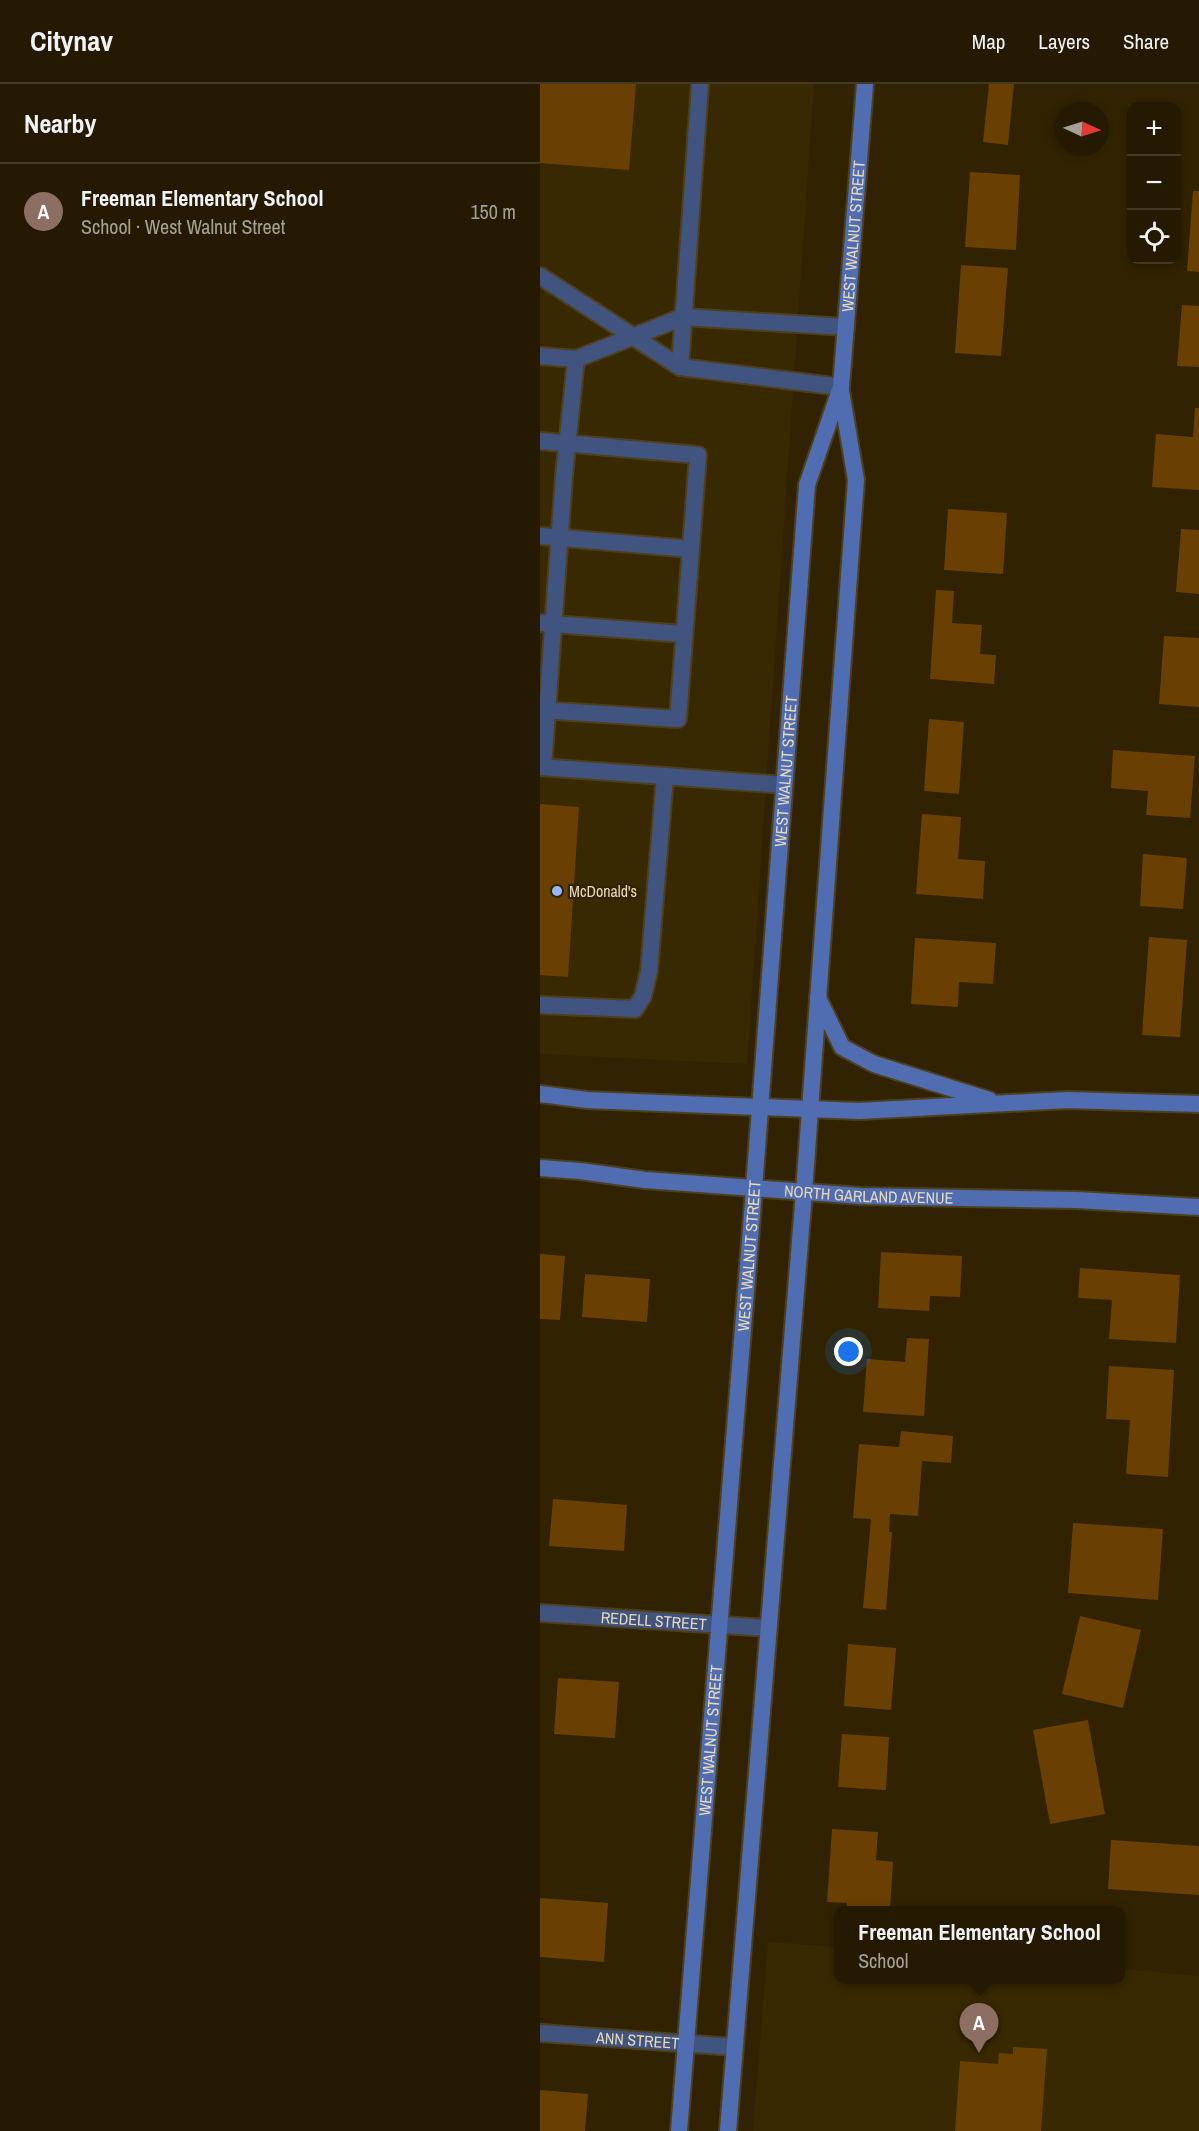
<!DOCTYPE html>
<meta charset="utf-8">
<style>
body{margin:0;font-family:"Archivo Narrow",sans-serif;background:#312710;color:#f1f3f6}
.controls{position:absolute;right:18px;top:18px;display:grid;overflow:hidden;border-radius:12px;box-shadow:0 3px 9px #0003}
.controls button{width:54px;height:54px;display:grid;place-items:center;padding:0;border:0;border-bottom:2px solid #423823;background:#251a01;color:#f1f3f6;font:30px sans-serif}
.compass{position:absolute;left:515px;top:18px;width:54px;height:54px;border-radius:50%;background:#251a01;box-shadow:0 3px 9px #0003;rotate:94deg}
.you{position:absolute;left:309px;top:1268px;width:21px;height:21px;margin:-15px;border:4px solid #fff;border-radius:50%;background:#1a73e8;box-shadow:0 0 0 9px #1a73e833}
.badge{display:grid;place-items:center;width:39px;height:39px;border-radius:50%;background:#96b6fd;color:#fff;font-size:20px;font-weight:700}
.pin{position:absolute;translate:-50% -50px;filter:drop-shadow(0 2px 3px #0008)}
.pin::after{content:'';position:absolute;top:32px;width:21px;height:18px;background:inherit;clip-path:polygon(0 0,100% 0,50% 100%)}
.popup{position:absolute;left:294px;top:1822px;width:291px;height:78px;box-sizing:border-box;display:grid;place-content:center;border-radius:12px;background:#251a01;filter:drop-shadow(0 2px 4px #0005);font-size:20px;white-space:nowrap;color:#a3a199}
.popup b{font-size:22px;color:#f1f3f6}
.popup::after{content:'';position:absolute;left:50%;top:100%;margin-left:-12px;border:12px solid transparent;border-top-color:#251a01}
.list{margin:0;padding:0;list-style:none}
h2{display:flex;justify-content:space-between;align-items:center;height:78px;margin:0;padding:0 24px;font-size:26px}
h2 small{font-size:20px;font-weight:400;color:#a3a199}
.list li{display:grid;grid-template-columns:39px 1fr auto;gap:18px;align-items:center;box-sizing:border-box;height:96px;padding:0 24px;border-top:2px solid #423823}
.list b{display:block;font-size:22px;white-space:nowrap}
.list p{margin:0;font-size:20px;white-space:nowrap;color:#a3a199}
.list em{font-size:20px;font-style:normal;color:#a3a199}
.icon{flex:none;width:33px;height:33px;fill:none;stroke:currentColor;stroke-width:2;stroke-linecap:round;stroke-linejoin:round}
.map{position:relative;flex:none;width:659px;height:2047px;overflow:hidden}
header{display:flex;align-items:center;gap:36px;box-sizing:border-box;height:84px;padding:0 30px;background:#251a01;border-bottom:2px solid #423823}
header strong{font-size:28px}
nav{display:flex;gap:33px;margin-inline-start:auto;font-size:21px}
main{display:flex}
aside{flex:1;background:#251a01}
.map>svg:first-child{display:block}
.built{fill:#392900}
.building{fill:#6a3f04}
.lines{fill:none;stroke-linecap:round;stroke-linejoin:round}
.service-casing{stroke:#4e401f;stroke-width:20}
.minor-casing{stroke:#4e401f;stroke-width:20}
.secondary-casing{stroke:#4e401f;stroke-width:20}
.service{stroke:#41547f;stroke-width:16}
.minor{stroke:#41547f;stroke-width:16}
.secondary{stroke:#506db2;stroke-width:16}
.poi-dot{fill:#96b6fd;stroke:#312301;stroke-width:2}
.labels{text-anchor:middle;stroke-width:4.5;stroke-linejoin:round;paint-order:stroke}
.street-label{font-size:16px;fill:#e8d9ba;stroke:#312301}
.poi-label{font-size:16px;fill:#e8d9ba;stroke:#312301;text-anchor:start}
</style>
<header>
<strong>Citynav</strong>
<nav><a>Map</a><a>Layers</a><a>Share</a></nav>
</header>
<main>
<aside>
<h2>Nearby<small></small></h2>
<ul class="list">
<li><span class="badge" style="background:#8d6e63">A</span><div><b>Freeman Elementary School</b><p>School · West Walnut Street</p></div><em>150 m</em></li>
</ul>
</aside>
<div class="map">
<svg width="659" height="2047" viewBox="0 0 659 2047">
<rect width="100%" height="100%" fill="#312301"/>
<g class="built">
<path d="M 0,0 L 274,0 L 207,980 L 0,970 Z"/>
<path d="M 228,1858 L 298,1863 L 298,1896 L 580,1896 L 580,1885 L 659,1892 L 659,2047 L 213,2047 Z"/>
</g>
<g class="building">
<path d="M 0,0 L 96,0 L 89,86 L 0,79 Z"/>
<path d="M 449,0 L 474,0 L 468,61 L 443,58 Z"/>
<path d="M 430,88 L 480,91 L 476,166 L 425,163 Z"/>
<path d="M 653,107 L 659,107 L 659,188 L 647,187 Z"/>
<path d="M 421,181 L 468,184 L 461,272 L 415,269 Z"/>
<path d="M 642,221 L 659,222 L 659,283 L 637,282 Z"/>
<path d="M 655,324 L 659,324 L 659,406 L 612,403 L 616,350 L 653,353 Z"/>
<path d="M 408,425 L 467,429 L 463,490 L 404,486 Z"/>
<path d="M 641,445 L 659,446 L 659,510 L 636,508 Z"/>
<path d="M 396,506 L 414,507 L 412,539 L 442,541 L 440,570 L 456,571 L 454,600 L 390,595 Z"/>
<path d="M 624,552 L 659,554 L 659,623 L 619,620 Z"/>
<path d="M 389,635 L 424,638 L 419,710 L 384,707 Z"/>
<path d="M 573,666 L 655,672 L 650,734 L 606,731 L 608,707 L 571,704 Z"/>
<path d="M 0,720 L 39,723 L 28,893 L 0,891 Z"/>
<path d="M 382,730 L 421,733 L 418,775 L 445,777 L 443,815 L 376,810 Z"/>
<path d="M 603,770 L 647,774 L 643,825 L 600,822 Z"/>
<path d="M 609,853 L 647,856 L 640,953 L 602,951 Z"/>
<path d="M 375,854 L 456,859 L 453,900 L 419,898 L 418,923 L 371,920 Z"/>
<path d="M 341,1168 L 422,1172 L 420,1213 L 390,1212 L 389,1227 L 338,1224 Z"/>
<path d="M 0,1170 L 25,1172 L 20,1236 L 0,1235 Z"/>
<path d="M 540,1184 L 640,1191 L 636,1259 L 569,1255 L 572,1216 L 538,1214 Z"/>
<path d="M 45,1190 L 110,1195 L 107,1238 L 42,1233 Z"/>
<path d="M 367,1254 L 389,1255 L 384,1332 L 323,1328 L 327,1275 L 365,1278 Z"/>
<path d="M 569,1282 L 634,1286 L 628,1393 L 586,1390 L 590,1336 L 566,1335 Z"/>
<path d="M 361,1347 L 413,1352 L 411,1379 L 382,1377 L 378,1432 L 350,1430 L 349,1448 L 352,1448 L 346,1526 L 323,1524 L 331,1435 L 313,1434 L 319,1360 L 359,1363 Z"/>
<path d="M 13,1415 L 87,1421 L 84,1467 L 9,1462 Z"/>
<path d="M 533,1439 L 623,1445 L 618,1516 L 528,1509 Z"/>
<path d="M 540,1532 L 601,1546 L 583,1624 L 522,1610 Z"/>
<path d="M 308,1560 L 356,1564 L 351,1626 L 304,1622 Z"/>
<path d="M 18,1594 L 79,1598 L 75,1654 L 14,1650 Z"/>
<path d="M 548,1636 L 565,1730 L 510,1740 L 493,1646 Z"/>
<path d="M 302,1650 L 349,1653 L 346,1706 L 298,1703 Z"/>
<path d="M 292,1745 L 338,1748 L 336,1776 L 353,1778 L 350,1826 L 306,1826 L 307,1819 L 287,1818 Z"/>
<path d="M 571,1756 L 659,1762 L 659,1811 L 568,1805 Z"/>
<path d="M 0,1814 L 68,1819 L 64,1878 L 0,1873 Z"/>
<path d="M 473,1963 L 507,1965 L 501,2047 L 415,2047 L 420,1977 L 458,1980 L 459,1969 L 473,1970 Z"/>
<path d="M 0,2006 L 48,2010 L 45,2047 L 0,2047 Z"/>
</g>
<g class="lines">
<defs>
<g id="service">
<path d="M 0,192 L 140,283 L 301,303"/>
<path d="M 0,272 L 36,275"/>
<path d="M 140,283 L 160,0"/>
<path d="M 0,357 L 158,371 L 138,635 L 0,626"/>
<path d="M 0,452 L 150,465"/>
<path d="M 0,539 L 144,550"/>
<path d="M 0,683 L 125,692"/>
<path d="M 3,683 L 24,392 L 36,275 L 143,233 L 306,243"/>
<path d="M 0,921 L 95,925 L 103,912 L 109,887 L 125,692 L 244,701"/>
</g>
<g id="minor">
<path id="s1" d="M 0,1529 L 228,1544"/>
<path id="s2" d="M 0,1949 L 194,1963"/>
</g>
<g id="secondary">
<path d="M 278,914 L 302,963 L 334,980 L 449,1016"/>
<path d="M 0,1010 L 47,1016 L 319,1027 L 527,1016 L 659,1020"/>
<path id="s3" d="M 0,1084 L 40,1087 L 105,1096 L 321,1112 L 536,1116 L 659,1123"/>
<path id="s4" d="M 139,2047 L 211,1144 L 267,401 L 301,303 L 325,0"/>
<path d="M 188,2047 L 264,1108 L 316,396 L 301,307"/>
</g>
</defs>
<use href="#service" class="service-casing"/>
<use href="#minor" class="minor-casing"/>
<use href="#secondary" class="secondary-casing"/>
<use href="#service" class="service"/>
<use href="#minor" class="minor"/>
<use href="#secondary" class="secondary"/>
</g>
<circle class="poi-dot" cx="17" cy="807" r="6"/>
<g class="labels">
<g class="street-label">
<text dy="6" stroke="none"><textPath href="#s4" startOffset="1906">WEST WALNUT STREET</textPath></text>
<text dy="6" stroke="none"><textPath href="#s4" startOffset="1364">WEST WALNUT STREET</textPath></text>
<text dy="6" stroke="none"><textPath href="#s3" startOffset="330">NORTH GARLAND AVENUE</textPath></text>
<text dy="6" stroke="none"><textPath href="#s4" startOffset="878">WEST WALNUT STREET</textPath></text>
<text dy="6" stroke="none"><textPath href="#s1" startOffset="114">REDELL STREET</textPath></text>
<text dy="6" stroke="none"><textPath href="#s4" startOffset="392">WEST WALNUT STREET</textPath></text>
<text dy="6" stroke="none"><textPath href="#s2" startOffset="98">ANN STREET</textPath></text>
</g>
<g class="poi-label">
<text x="29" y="813">McDonald's</text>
</g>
</g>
</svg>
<div class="controls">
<button>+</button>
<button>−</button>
<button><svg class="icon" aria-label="locate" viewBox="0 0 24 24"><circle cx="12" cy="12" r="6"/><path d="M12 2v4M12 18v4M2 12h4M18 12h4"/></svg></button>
</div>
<svg class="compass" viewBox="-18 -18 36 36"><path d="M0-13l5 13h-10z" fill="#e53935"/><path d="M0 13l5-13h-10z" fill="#a3a199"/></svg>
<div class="you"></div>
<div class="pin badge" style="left:439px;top:1969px;background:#8d6e63">A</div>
<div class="popup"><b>Freeman Elementary School</b>School</div>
</div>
</main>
